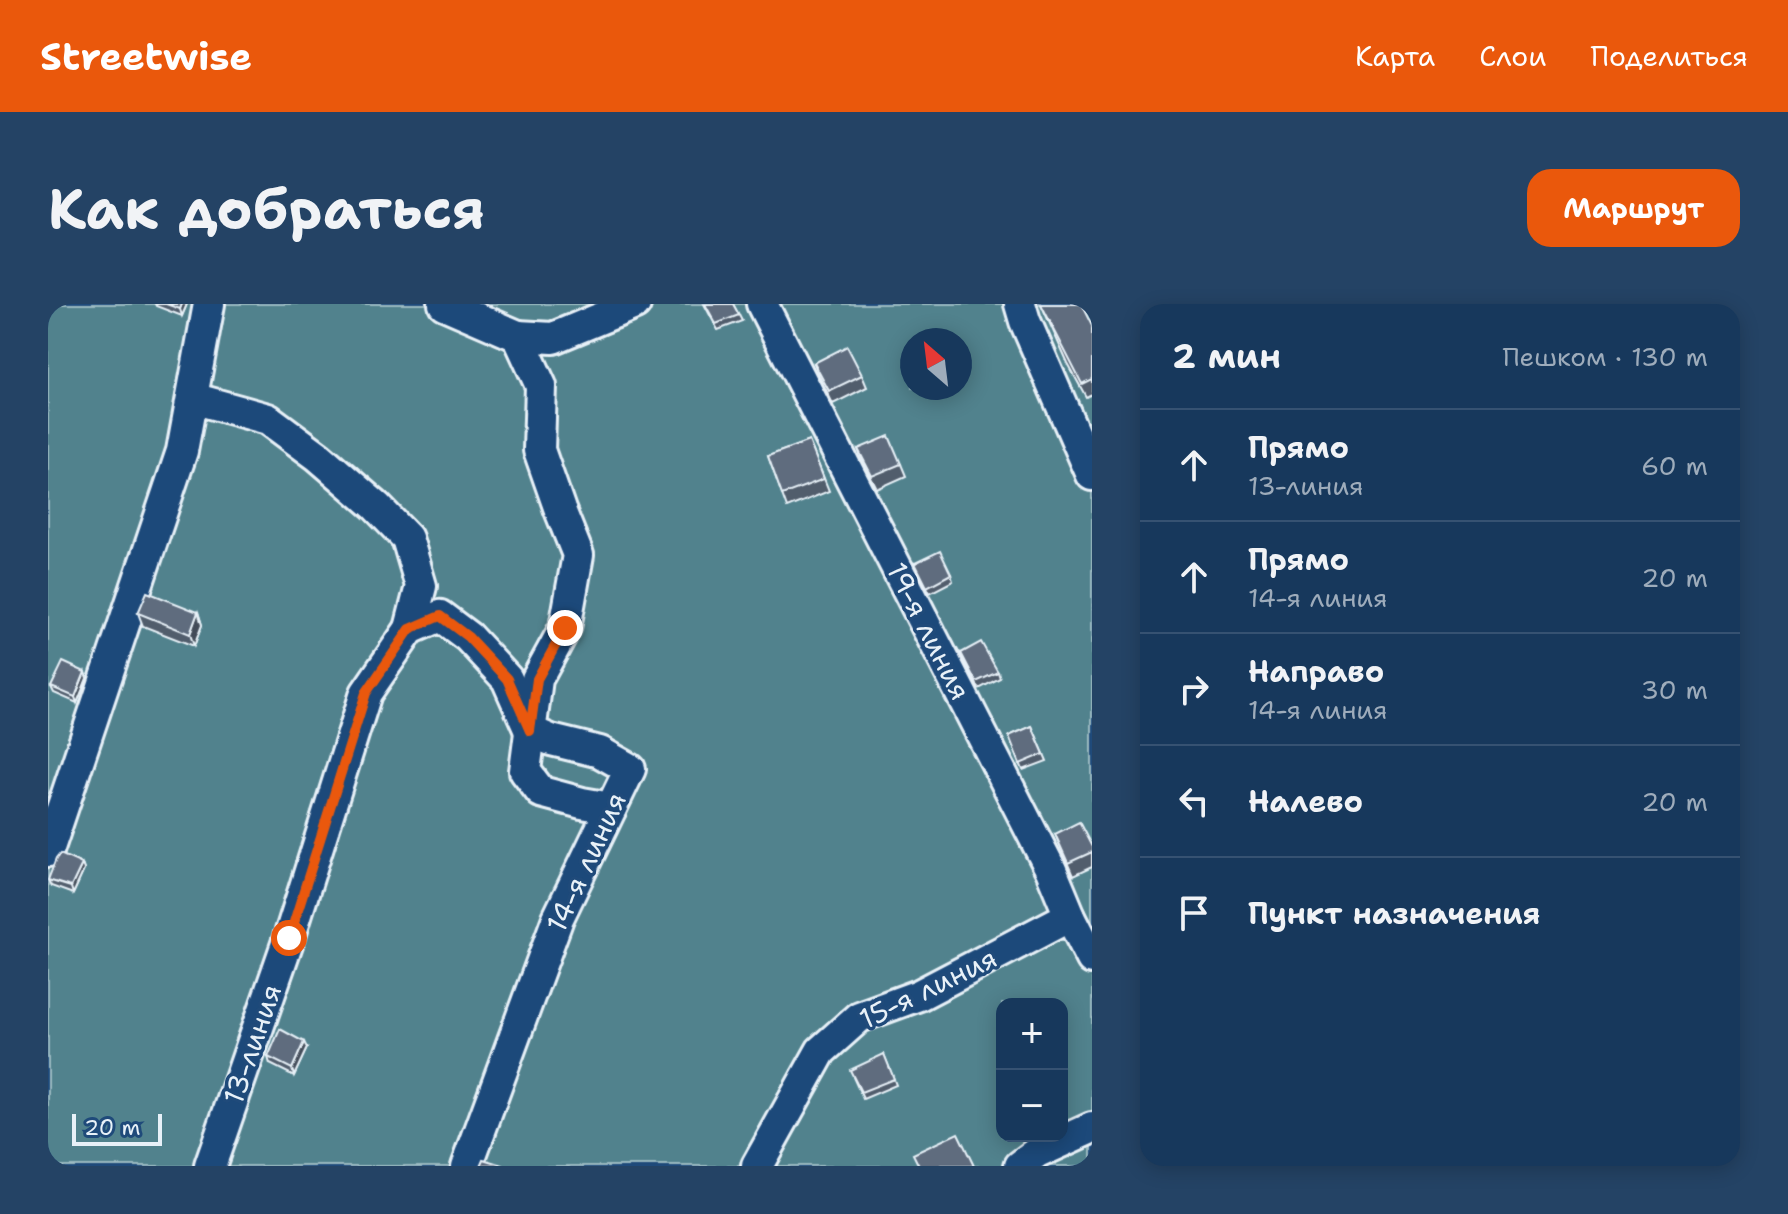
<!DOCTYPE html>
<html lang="ru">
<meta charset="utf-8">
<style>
body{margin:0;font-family:"Shantell Sans",sans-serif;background:#244365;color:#f1f3f6}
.controls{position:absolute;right:24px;bottom:24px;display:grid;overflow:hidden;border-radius:16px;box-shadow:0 4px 20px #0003}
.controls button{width:72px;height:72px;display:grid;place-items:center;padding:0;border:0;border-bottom:2px solid #365272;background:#17385c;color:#f1f3f6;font:40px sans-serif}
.compass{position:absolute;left:852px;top:24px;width:72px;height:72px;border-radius:50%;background:#17385c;box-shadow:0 4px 20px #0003;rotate:332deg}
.scale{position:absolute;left:24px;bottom:20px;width:90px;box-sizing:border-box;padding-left:8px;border:4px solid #e8f1f8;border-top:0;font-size:22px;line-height:28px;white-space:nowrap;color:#e8f1f8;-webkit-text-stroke:6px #1f4a7a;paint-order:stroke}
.stop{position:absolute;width:24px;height:24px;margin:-18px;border:6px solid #ea580c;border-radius:50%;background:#fff}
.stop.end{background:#ea580c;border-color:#fff;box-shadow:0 2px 8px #0008}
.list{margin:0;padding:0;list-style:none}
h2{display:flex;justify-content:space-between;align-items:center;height:104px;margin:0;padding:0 32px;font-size:34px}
h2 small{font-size:26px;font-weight:400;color:#9eacbb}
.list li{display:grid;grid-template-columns:52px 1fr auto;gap:24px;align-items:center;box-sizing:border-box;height:112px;padding:0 32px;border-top:2px solid #365272}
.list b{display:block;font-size:30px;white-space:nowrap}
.list p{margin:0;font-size:26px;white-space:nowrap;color:#9eacbb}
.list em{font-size:26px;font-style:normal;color:#9eacbb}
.icon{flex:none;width:44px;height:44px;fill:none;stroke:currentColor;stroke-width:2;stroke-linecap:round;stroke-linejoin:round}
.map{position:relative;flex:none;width:1044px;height:862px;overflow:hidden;border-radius:24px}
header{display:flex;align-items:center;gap:48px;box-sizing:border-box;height:112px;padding:0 40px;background:#ea580c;color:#fff}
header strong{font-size:38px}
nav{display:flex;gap:44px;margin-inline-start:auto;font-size:28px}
.intro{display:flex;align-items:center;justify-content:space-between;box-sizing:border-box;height:192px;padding:0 48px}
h1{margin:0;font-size:56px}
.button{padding:20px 36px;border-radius:24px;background:#ea580c;color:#fff;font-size:28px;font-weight:700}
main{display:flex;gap:48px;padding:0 48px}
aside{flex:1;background:#17385c;border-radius:24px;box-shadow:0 4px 20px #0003}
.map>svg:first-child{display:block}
.green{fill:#51828d;stroke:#9cbac2;stroke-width:2;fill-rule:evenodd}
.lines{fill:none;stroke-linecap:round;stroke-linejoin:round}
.minor-casing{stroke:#e8f1f8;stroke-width:36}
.minor{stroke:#1f4a7a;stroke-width:30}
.wall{fill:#515d6c;stroke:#e8f1f8;stroke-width:2}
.shaded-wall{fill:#424c58;stroke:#e8f1f8;stroke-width:2}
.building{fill:#5e6c7e;stroke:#e8f1f8;stroke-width:2}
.route{stroke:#ea580c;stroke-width:10}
.labels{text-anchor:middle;stroke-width:7;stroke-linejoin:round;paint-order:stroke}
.street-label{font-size:28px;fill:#e8f1f8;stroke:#1f4a7a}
</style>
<header>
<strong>Streetwise</strong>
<nav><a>Карта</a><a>Слои</a><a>Поделиться</a></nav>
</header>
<div class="intro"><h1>Как добраться</h1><a class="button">Маршрут</a></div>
<main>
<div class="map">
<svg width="1044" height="862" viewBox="0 0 1044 862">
<rect width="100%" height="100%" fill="#1f4a7a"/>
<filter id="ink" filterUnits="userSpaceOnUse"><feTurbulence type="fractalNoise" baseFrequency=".0125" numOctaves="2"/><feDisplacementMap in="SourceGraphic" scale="16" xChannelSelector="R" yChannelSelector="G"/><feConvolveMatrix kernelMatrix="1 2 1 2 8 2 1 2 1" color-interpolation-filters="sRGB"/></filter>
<g filter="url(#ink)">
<path class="green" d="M 0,0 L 1044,0 L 1044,862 L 0,862 ZM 864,36 L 912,36 L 912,84 L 864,84 ZM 954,700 L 1014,700 L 1014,832 L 954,832 Z"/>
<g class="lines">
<defs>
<g id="minor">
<path d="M 396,0 L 470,32"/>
<path d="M 714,0 L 1003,566 L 1022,612 L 1044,655"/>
<path d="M 972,0 L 977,17 L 1044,171"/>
<path d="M 144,94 L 220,115 L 270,152 L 328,202 L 359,234 L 373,282 L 362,325"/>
<path d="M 563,504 L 534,499 L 493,488 L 477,467 L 489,375 L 517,324 L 530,251 L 512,206 L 491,146 L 493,82 L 470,32 L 505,34 L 587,0"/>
<path d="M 0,547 L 134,147 L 161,0"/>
<path d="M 162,862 L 241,634 L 318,389 L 362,325 L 392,312 L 420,333 L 459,375 L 482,427 L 503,436 L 552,448 L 582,465 L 510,614 L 419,862"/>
<path d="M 709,862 L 773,747 L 811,713 L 871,691 L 1022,612"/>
<path d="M 972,862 L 989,849 L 1044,824"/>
</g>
</defs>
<use href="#minor" class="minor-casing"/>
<use href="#minor" class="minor"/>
</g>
<g class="wall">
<path d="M 107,0 L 139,0 L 134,12 L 108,2 Z"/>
<path d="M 656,0 L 685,0 L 694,17 L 670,26 Z"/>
<path d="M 993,0 L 1044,22 L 1044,90 L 1038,93 L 1020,60 Z"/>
<path d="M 766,59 L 814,71 L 819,83 L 785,100 L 771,72 Z"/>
<path d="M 761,137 L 781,187 L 739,204 L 720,152 Z"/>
<path d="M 810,145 L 853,160 L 858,172 L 829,185 L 815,158 Z"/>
<path d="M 867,259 L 903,270 L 905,277 L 882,289 Z"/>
<path d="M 150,308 L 154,321 L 146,342 L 95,322 L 90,309 Z"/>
<path d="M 913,349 L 950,368 L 952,374 L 931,385 Z"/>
<path d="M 39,374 L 29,399 L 6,389 L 3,383 Z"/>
<path d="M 984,422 L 999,457 L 975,466 L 961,432 Z"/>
<path d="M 1007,530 L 1044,543 L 1044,563 L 1025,572 Z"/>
<path d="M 34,560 L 36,566 L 25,590 L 3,582 L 0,576 Z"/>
<path d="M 259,744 L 246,772 L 222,760 L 220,753 Z"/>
<path d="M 836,750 L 848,781 L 815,795 L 805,773 Z"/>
</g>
<g class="shaded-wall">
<path d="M 134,0 L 139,0 L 134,12 L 132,5 Z"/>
<path d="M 150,308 L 154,321 L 146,342 L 142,330 Z"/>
<path d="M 37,368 L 39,374 L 29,399 L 27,393 Z"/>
<path d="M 34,560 L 36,566 L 25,590 L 23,583 Z"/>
<path d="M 256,738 L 259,744 L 246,772 L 244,765 Z"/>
</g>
<g class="building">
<path d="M 118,0 L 134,0 L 132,5 Z"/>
<path d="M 657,0 L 685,0 L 691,11 L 668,20 Z"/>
<path d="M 993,0 L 1033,0 L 1044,22 L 1044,75 L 1034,80 Z"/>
<path d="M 799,42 L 814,71 L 781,87 L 766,59 Z"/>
<path d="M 841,132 L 853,160 L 824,172 L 810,145 Z"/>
<path d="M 761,137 L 776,175 L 734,191 L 720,152 Z"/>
<path d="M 892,247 L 903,270 L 879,283 L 867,259 Z"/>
<path d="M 99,288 L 150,308 L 142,330 L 90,309 Z"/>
<path d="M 933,338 L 950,368 L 928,378 L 913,349 Z"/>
<path d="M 15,358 L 37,368 L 27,393 L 3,383 Z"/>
<path d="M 984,422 L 996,450 L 972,460 L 961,432 Z"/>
<path d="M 1031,518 L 1044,543 L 1044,548 L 1020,559 L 1007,530 Z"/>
<path d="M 12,550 L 34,560 L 23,583 L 0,576 L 8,555 Z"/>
<path d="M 232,725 L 256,738 L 244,765 L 220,753 Z"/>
<path d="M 836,750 L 846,775 L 813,788 L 802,766 Z"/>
<path d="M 910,829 L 926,862 L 871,862 L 865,850 Z"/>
<path d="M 436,855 L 455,861 L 455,862 L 433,862 Z"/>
</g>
</g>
<g class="lines" filter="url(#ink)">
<path class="route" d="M 241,634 L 318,389 L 362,325 L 392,312 L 420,333 L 459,375 L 482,427 L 489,375 L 517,324"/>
</g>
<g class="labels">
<g class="street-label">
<text transform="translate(881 327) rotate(63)" y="10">19-я линия</text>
<text transform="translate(538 558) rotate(-65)" y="10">14-я линия</text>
<text transform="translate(880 684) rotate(-26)" y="10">15-я линия</text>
<text transform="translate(204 740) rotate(-71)" y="10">13-линия</text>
</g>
</g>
</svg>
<div class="controls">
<button>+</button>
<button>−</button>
</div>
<svg class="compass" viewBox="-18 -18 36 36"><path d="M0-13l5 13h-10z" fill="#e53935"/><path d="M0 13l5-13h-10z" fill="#9eacbb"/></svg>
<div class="scale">20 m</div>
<div class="stop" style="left:241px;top:634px"></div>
<div class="stop end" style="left:517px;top:324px"></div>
</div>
<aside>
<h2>2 мин<small>Пешком · 130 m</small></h2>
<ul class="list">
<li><svg class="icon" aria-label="ahead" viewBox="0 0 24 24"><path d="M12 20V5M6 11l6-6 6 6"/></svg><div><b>Прямо</b><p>13-линия</p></div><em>60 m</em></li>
<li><svg class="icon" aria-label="ahead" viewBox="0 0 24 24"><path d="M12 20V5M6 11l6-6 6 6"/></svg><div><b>Прямо</b><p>14-я линия</p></div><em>20 m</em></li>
<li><svg class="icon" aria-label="right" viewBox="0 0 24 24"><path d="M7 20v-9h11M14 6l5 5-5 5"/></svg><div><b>Направо</b><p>14-я линия</p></div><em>30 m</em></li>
<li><svg class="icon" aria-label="left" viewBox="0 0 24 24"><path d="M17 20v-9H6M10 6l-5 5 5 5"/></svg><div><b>Налево</b></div><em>20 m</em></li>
<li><svg class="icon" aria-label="arrive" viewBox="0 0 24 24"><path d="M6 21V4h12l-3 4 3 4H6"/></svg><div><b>Пункт назначения</b></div></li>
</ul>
</aside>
</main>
